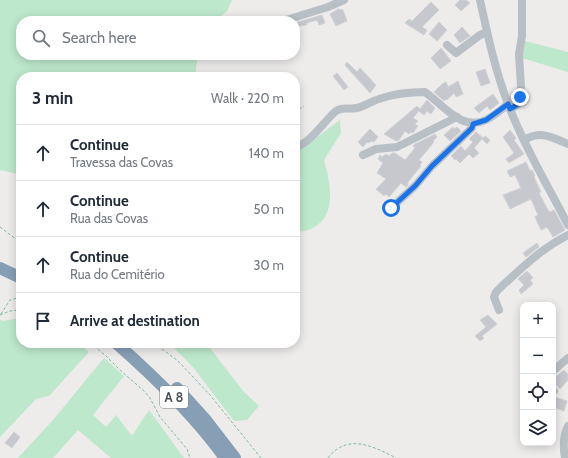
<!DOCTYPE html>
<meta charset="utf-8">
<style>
body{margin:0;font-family:Cabin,sans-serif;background:#f6f6f7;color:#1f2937}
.controls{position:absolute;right:12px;bottom:12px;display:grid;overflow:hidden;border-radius:8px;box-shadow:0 2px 10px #0003}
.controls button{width:36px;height:36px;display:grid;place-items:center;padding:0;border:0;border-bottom:1px solid #e0e1e3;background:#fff;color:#1f2937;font:20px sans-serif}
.stop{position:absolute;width:12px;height:12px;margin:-9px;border:3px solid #1a73e8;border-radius:50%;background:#fff}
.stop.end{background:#1a73e8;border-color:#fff;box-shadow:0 1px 4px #0008}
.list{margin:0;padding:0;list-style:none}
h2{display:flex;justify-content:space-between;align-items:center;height:52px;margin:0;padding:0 16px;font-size:17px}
h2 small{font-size:13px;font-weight:400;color:#747a83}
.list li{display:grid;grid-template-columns:26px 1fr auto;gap:12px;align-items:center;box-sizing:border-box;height:56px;padding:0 16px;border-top:1px solid #e0e1e3}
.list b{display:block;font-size:15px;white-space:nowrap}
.list p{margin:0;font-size:13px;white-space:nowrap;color:#747a83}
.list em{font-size:13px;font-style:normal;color:#747a83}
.icon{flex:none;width:22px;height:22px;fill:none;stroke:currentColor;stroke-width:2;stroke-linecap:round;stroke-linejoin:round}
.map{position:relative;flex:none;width:568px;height:458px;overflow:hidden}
.search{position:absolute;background:#fff;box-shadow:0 2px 10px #0003;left:16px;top:16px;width:284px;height:44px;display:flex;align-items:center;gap:10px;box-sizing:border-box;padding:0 14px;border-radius:16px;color:#747a83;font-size:15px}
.panel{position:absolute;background:#fff;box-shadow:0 2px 10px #0003;left:16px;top:72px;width:284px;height:276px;border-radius:16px}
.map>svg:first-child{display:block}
.green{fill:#bde8cc}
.building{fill:#c6c8ce;stroke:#d0d2d6}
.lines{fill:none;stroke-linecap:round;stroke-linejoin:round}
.path{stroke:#79c29c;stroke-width:1;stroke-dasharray:3 2;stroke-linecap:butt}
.minor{stroke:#b8c0c6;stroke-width:8}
.highway{stroke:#879fb5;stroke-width:12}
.route{stroke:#1a73e8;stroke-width:5}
.labels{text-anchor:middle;stroke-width:3;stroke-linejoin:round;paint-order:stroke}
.shield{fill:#fff;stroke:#7e8489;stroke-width:1}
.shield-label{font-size:13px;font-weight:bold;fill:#464f56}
</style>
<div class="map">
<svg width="568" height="458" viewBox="0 0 568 458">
<rect width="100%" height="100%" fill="#eeebeb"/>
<g class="green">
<path d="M 0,0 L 232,0 L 227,11 L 215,21 L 21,21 L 21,55 L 198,55 L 195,77 L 21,77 L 21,175 L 1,170 L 0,171 Z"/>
<path d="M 525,41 L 568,52 L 568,72 L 522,58 Z"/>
<path d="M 340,120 L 341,133 L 324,160 C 330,182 338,214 313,228 C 308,231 301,231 295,233 L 295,152 L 304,147 Z"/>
<path d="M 21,318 L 21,343 L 78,343 L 89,352 L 49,396 L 36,399 L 0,437 L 0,319 L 2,321 Z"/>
<path d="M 169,343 L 206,343 L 244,392 L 259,406 L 247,420 L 234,421 L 192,366 Z"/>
<path d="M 104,358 L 124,376 L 93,415 L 106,427 L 116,415 L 132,436 L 149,410 L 184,458 L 111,458 L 78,430 L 53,458 L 18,458 L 53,420 Z"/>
</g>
<g class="building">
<path d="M 460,0 L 466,0 L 470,3 L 461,11 L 455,5 Z"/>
<path d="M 431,2 L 439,10 L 422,27 L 427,30 L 424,35 L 405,23 L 409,19 L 412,21 Z"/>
<path d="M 338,9 L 343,10 L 347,21 L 336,26 L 330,14 Z"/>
<path d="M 322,15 L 325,23 L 319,25 L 317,20 L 307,23 L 307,25 L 298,26 L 298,22 Z"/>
<path d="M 439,22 L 447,30 L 437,41 L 429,34 Z"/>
<path d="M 462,27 L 470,36 L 460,43 L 454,35 Z"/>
<path d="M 441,48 L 451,61 L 440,69 L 431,58 Z"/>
<path d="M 347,62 L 357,72 L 360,68 L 376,85 L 370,93 L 345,65 Z"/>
<path d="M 485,69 L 490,83 L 481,86 L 476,72 Z"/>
<path d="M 337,73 L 348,87 L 344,90 L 333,76 Z"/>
<path d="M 458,81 L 463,94 L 456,97 L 454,93 L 447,100 L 446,99 L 444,101 L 434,92 L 442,84 L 446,82 L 448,87 Z"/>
<path d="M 493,94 L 499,103 L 490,110 L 487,106 L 479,113 L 474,108 Z"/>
<path d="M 427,100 L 435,108 L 431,114 L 427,111 L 424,115 L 419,111 L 413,118 L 418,121 L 415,124 L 418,126 L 413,133 L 411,132 L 409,134 L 405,131 L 399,140 L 396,141 L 384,134 L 417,106 L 420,109 Z"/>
<path d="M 453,127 L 454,129 L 457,127 L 461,131 L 450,141 L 444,135 Z"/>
<path d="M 370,129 L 378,137 L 374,142 L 372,141 L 368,143 L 367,142 L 363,147 L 358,142 Z"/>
<path d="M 510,130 L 516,138 L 514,140 L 524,154 L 509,163 L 506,159 L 514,153 L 503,137 Z"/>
<path d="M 476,132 L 483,138 L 485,136 L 490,140 L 487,144 L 482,139 L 474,148 L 479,153 L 473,158 L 469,154 L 460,163 L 456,159 L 455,160 L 451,156 L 461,146 L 465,151 L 473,142 L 469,139 Z"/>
<path d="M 435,134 L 437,137 L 433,141 L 434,142 L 419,160 L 422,162 L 420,165 L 421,166 L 408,182 L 408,185 L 406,187 L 401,183 L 389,197 L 386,194 L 384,196 L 376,189 L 386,179 L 377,173 L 383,163 L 378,159 L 380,155 L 382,157 L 386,154 L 389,156 L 392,153 L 395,153 L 405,160 L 415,148 L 413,146 L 415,144 Z"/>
<path d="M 526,162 L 530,171 L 532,170 L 535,176 L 534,177 L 541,192 L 539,193 L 548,210 L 550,212 L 554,210 L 565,230 L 553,237 L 547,227 L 541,230 L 535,217 L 538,215 L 531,199 L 510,209 L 503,195 L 521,188 L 515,175 L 510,177 L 507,171 Z"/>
<path d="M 537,243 L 539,247 L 526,257 L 523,253 Z"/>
<path d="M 527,271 L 533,278 L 530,280 L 533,284 L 521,294 L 519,290 L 524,285 L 518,279 Z"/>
<path d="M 488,315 L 497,324 L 482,336 L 484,338 L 480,341 L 475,336 L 486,327 L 480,320 Z"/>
<path d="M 564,370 L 568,374 L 568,380 L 560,389 L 553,382 L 553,379 Z"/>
<path d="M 555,397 L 567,401 L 564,411 L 553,407 Z"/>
<path d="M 14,432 L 20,437 L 12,448 L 5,443 Z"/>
</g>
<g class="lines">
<g class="path">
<path d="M 295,112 L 304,106"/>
<path d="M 0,227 L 21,243"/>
<path d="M 1,314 L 10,300 L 21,297"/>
<path d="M 0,315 L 10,311 L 21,310"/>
<path d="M 90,343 L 105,355 L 120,370 L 144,391 L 150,398 L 160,417 L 187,449 L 190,458"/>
<path d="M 154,343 L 178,361 L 210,395 L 261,458"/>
<path d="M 328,458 C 347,433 373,446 396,458"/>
</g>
<g class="minor">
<path d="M 480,0 C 488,37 496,74 510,109 C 526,150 548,186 568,225"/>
<path d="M 286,20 L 328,7 L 344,0"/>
<path d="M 447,45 L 456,53 L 480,35 L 487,32"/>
<path d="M 510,109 L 517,105 L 519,101 L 521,87 L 519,54 L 522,36 L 522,0"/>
<path d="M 524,140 C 541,130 551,137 568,144"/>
<path d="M 295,147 C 309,145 325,120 336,111 C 343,106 349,110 357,108 C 365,106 372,101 379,99 C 393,94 410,92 425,92 C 442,104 462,132 486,120 C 494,116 501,110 508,104"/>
<path d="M 363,155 L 376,149 L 397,147 L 457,117"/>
<path d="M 391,208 L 415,186 L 432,166 L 472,128 L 473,123"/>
<path d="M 499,310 L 494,297 L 496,292 L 502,286 C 523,267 542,248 568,235"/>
<path d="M 553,371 L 568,358"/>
<path d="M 553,390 L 554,391"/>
<path d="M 565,458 C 563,447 563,436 568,426"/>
</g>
<g class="highway">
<path d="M 0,268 L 21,278"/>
<path d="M 116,343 C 156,378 194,415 225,458"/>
<path d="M 177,388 L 205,419 L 235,458"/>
</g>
</g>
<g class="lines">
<path class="route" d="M 391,208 L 415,186 L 432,166 L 472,128 L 473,124 L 486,120 L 508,104 L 510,109 C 516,106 519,104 520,97"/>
</g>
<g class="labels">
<rect class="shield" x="160" y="386" width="28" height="22" rx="3"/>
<g class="shield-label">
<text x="174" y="402">A 8</text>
</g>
</g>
</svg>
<div class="controls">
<button>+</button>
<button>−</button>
<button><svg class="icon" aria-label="locate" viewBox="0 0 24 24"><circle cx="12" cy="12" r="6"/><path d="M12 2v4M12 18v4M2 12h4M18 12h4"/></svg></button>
<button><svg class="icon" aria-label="layers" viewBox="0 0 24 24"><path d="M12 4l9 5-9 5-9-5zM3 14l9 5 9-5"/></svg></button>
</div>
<div class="stop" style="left:391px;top:208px"></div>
<div class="stop end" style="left:520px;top:97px"></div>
<div class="search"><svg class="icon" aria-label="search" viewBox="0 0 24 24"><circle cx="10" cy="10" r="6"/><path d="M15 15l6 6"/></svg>Search here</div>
<section class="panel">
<h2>3 min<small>Walk · 220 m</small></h2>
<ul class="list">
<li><svg class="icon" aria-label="ahead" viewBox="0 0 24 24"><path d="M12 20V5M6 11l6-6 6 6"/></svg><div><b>Continue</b><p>Travessa das Covas</p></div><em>140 m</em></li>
<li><svg class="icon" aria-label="ahead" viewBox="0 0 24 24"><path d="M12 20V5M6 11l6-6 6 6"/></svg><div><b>Continue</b><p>Rua das Covas</p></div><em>50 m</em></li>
<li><svg class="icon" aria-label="ahead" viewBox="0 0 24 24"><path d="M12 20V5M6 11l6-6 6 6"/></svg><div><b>Continue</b><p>Rua do Cemitério</p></div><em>30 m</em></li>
<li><svg class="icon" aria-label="arrive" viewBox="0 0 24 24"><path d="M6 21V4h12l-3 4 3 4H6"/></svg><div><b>Arrive at destination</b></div></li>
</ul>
</section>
</div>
